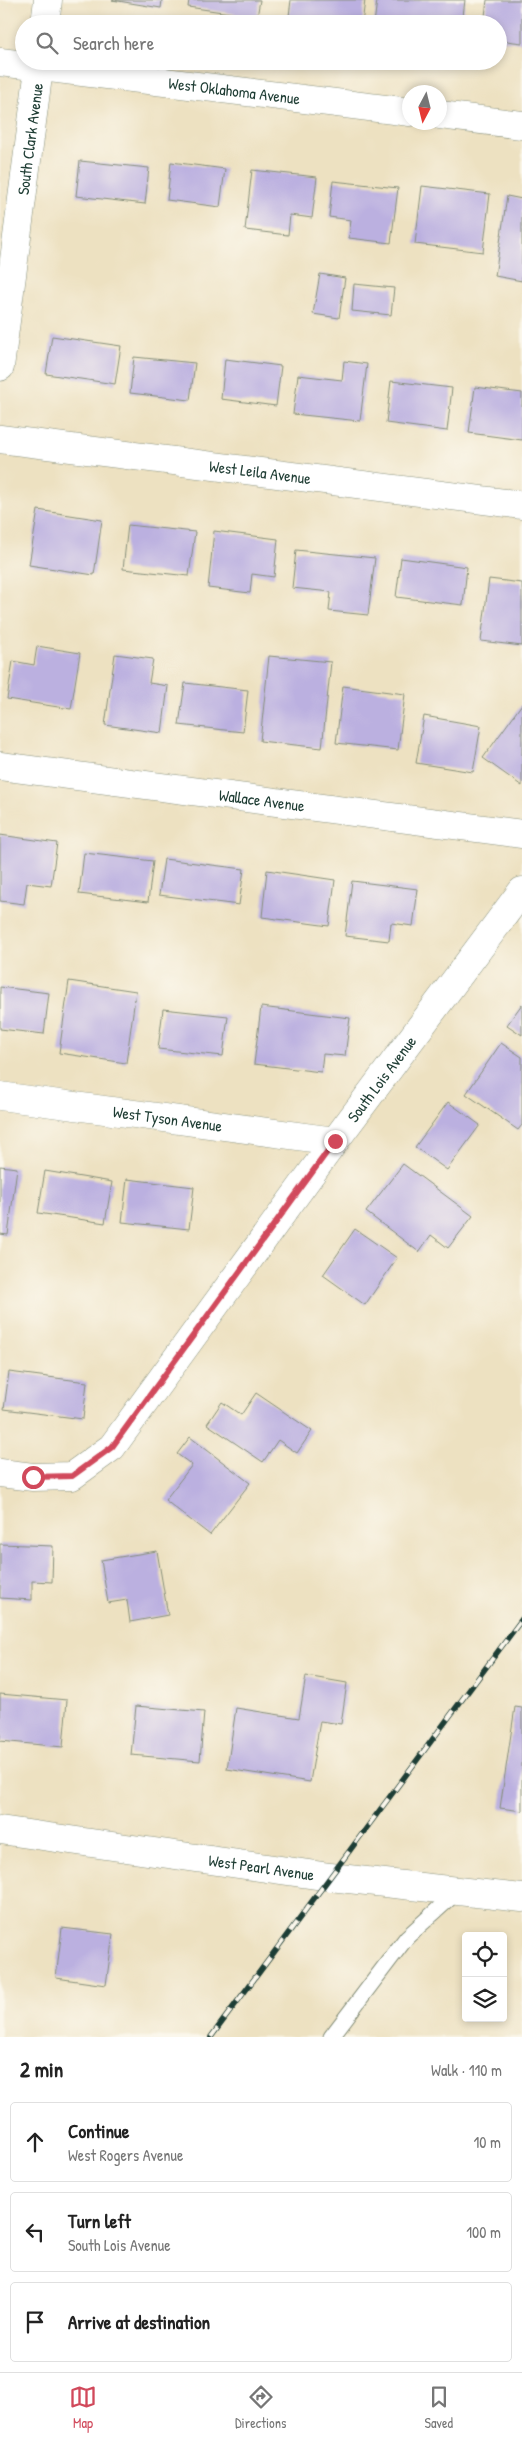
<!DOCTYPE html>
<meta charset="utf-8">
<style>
body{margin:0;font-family:"Patrick Hand",sans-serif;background:#f2f2f2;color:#222}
.controls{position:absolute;right:15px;bottom:15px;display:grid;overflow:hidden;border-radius:5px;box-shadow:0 2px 8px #0003}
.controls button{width:45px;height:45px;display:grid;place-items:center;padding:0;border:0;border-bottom:1px solid #e0e0e0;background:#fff;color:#222;font:25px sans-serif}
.compass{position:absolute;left:402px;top:85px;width:45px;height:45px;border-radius:50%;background:#fff;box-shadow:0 2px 8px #0003;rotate:187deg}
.stop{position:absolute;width:15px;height:15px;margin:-11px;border:4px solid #d1495b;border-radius:50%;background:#fff}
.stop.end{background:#d1495b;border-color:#fff;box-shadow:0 1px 5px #0008}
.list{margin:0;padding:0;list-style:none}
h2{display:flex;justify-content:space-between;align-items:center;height:65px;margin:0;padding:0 20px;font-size:21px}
h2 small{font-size:16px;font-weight:400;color:#767676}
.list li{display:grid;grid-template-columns:32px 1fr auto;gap:15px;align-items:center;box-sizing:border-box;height:80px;margin:0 10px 10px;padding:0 10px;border:1px solid #e0e0e0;border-radius:5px}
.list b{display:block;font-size:19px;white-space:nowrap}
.list p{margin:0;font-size:16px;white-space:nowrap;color:#767676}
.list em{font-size:16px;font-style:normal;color:#767676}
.icon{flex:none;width:28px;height:28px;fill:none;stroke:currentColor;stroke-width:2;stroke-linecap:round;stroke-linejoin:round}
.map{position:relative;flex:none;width:522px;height:2037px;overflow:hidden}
.search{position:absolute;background:#fff;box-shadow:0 2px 8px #0003;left:15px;right:15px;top:15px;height:55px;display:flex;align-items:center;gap:12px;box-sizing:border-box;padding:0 18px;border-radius:28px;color:#767676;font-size:19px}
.sheet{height:335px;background:#fff}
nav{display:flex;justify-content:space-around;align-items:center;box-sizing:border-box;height:70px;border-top:1px solid #e0e0e0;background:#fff;font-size:14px;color:#767676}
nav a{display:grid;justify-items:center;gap:2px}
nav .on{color:#d1495b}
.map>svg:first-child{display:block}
.building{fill:#bbb0e0}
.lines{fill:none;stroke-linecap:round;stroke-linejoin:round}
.service-casing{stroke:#868f7a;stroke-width:17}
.minor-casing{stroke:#868f7a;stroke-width:29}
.service{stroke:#fff;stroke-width:15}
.minor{stroke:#fff;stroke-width:28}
.rail-casing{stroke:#1f3d34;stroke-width:5.5}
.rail{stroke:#fbf7ec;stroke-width:4;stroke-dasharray:11;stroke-linecap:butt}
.route{stroke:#d1495b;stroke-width:6}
.labels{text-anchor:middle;stroke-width:4;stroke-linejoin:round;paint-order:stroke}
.street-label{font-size:16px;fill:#1f3d34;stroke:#fbf7ec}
</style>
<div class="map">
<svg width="522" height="2037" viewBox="0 0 522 2037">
<rect width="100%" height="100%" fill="#fbf7ec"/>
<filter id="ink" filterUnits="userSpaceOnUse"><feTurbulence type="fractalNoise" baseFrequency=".02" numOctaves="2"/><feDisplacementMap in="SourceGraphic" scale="10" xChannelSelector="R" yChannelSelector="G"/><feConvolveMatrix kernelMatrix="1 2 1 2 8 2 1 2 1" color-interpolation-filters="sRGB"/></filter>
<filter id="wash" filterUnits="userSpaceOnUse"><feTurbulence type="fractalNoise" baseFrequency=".0096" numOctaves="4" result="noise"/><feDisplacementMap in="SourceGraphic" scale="20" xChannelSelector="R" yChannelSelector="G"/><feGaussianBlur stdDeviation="1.12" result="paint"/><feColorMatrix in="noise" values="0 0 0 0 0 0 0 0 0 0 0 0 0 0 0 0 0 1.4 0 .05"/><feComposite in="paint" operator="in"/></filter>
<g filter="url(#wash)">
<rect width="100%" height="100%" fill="#ede1c1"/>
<g id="blocks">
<g class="building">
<path d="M 112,0 L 162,0 L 161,8 Z"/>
<path d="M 189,0 L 260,0 L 257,17 L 188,7 Z"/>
<path d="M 291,0 L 365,0 L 362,24 L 288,24 Z"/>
<path d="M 377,0 L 465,0 L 462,24 L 374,24 Z"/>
<path d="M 487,0 L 522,0 L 522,43 L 498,40 L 498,24 L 484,24 Z"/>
<path d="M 80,161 L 149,168 L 145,204 L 76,196 Z"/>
<path d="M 171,162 L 225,169 L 220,207 L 167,200 Z"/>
<path d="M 252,170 L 317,177 L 312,218 L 290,215 L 288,235 L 245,230 Z"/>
<path d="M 333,181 L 398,188 L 391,243 L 349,238 L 351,220 L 329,217 Z"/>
<path d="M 422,186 L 490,194 L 483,252 L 415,244 Z"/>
<path d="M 507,196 L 522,199 L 522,281 L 495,276 Z"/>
<path d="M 320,274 L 345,278 L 339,318 L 313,314 Z"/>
<path d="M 354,284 L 394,288 L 391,315 L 352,311 Z"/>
<path d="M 52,336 L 121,346 L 115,384 L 46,374 Z"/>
<path d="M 134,357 L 195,363 L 190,400 L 130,393 Z"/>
<path d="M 225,359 L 281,366 L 276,406 L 221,399 Z"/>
<path d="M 344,361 L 367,364 L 360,421 L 293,414 L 298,375 L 342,380 Z"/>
<path d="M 391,381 L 452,388 L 447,431 L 386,423 Z"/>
<path d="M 475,387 L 522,393 L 522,440 L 469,433 Z"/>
<path d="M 38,510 L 102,520 L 94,575 L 29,565 Z"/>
<path d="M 128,525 L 195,532 L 189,576 L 123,569 Z"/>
<path d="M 214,531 L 278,539 L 274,577 L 252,574 L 250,593 L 208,588 Z"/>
<path d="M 296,550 L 375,558 L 368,615 L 329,611 L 331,592 L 292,588 Z"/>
<path d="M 401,558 L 467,567 L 463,605 L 396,597 Z"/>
<path d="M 489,579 L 522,583 L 522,646 L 481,641 Z"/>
<path d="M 37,646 L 80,653 L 71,709 L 7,699 L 13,661 L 34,665 Z"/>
<path d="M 115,654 L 153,659 L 149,683 L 168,686 L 162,733 L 105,725 Z"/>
<path d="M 269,656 L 331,662 L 322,748 L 260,741 Z"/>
<path d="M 185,683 L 248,690 L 243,732 L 179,725 Z"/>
<path d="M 343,686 L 405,694 L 398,750 L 336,743 Z"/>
<path d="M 522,704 L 522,786 L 483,758 Z"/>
<path d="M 424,716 L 481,726 L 473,772 L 416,763 Z"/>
<path d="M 0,835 L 57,843 L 51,886 L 27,883 L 24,904 L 0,901 Z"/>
<path d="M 84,853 L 153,861 L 148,902 L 79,894 Z"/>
<path d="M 164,859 L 244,869 L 239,905 L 159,895 Z"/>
<path d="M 267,870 L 335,880 L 329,926 L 262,917 Z"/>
<path d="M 352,881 L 418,889 L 413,926 L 391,923 L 389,941 L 345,936 Z"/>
<path d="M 69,981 L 136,991 L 126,1063 L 59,1053 Z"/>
<path d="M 0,987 L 49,993 L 44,1034 L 0,1029 Z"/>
<path d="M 522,1004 L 522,1035 L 507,1025 Z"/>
<path d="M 261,1007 L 350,1018 L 345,1056 L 323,1054 L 321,1072 L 254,1064 Z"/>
<path d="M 163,1009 L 228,1016 L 223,1056 L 158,1049 Z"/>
<path d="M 501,1043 L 522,1057 L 522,1125 L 518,1130 L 466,1094 Z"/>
<path d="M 448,1102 L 480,1125 L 447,1170 L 415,1147 Z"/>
<path d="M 403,1164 L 473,1216 L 448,1248 L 431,1235 L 419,1252 L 366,1212 Z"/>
<path d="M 0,1166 L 17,1168 L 8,1235 L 0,1234 Z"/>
<path d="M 45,1171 L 112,1182 L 105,1223 L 38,1213 Z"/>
<path d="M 127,1179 L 194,1187 L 189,1229 L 122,1222 Z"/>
<path d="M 355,1229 L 397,1258 L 365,1305 L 323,1275 Z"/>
<path d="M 9,1372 L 87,1382 L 83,1419 L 4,1409 Z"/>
<path d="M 256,1393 L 312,1431 L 297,1453 L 278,1440 L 263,1462 L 207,1424 L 222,1402 L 241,1415 Z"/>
<path d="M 190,1437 L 250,1483 L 210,1535 L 165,1500 L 192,1465 L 177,1454 Z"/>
<path d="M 0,1544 L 53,1546 L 52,1582 L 32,1581 L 32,1600 L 0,1598 Z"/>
<path d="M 157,1551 L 168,1615 L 130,1622 L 127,1600 L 108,1603 L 101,1560 Z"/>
<path d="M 306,1676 L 347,1683 L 341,1724 L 320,1721 L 310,1782 L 227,1769 L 236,1708 L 299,1718 Z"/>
<path d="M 0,1694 L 67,1700 L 63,1747 L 0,1741 Z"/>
<path d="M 136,1706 L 204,1712 L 200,1761 L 131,1755 Z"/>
<path d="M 515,1707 L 522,1708 L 522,1811 L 500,1808 Z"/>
<path d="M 62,1928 L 113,1934 L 106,1985 L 56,1978 Z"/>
</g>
</g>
</g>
<g filter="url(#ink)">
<use href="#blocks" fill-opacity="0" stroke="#868f7a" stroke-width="1"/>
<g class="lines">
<defs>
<path id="service" d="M 331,2037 L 407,1937 L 458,1891"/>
<g id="minor">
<path d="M 45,24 L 48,0"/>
<path id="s1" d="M 0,62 L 410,112"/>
<path d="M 440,115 L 522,125"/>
<path id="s2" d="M 0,367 L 40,61"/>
<path id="s3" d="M 0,439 L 522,505"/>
<path id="s4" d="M 0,766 L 522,834"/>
<path id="s5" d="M 0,1096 L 335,1141"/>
<path id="s6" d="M 0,1473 L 33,1477 L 72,1476 L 112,1447 L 335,1141 L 522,891"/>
<path id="s7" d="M 0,1830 L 330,1877 L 522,1898"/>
</g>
</defs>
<use href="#service" class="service-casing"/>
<use href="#minor" class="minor-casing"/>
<use href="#service" class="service"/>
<use href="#minor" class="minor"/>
<defs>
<path id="rail" d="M 211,2037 L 522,1619"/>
</defs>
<use href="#rail" class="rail-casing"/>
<use href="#rail" class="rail"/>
</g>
</g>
<g class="lines" filter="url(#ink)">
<path class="route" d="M 33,1477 L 72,1476 L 112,1447 L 335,1141"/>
</g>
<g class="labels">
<g class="street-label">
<text dy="6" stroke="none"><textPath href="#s1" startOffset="236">West Oklahoma Avenue</textPath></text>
<text dy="6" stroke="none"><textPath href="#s2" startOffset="230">South Clark Avenue</textPath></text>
<text dy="6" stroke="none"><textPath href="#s3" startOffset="262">West Leila Avenue</textPath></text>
<text dy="6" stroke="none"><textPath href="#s4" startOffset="264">Wallace Avenue</textPath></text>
<text dy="6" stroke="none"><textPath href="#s6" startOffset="578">South Lois Avenue</textPath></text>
<text dy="6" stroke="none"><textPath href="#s5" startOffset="169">West Tyson Avenue</textPath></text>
<text dy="6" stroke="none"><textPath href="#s7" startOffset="264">West Pearl Avenue</textPath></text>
</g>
</g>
</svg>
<div class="controls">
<button><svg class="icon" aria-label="locate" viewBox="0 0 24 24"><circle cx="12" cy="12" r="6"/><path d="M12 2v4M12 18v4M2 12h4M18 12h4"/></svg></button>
<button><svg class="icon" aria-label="layers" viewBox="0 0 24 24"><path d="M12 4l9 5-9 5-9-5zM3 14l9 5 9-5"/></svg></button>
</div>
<svg class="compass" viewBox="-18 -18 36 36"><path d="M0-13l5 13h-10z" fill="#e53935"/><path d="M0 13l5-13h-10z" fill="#767676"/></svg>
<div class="stop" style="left:33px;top:1477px"></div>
<div class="stop end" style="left:335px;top:1141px"></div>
<div class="search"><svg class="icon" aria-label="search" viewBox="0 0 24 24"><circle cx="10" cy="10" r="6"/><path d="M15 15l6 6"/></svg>Search here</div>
</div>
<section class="sheet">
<h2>2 min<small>Walk · 110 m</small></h2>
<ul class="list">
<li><svg class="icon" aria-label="ahead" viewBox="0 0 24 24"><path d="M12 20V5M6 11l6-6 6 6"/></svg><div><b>Continue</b><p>West Rogers Avenue</p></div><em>10 m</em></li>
<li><svg class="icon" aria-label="left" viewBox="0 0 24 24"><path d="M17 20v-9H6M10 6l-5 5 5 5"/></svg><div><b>Turn left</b><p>South Lois Avenue</p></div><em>100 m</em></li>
<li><svg class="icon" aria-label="arrive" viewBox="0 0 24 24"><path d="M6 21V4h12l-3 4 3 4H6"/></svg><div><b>Arrive at destination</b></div></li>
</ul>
</section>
<nav>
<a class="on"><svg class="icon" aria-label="map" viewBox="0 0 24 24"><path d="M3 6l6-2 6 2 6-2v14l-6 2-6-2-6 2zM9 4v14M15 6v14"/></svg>Map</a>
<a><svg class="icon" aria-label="directions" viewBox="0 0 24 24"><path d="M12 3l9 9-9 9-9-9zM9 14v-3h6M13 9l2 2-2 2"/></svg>Directions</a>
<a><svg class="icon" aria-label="saved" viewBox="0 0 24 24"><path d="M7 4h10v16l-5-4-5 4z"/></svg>Saved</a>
</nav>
